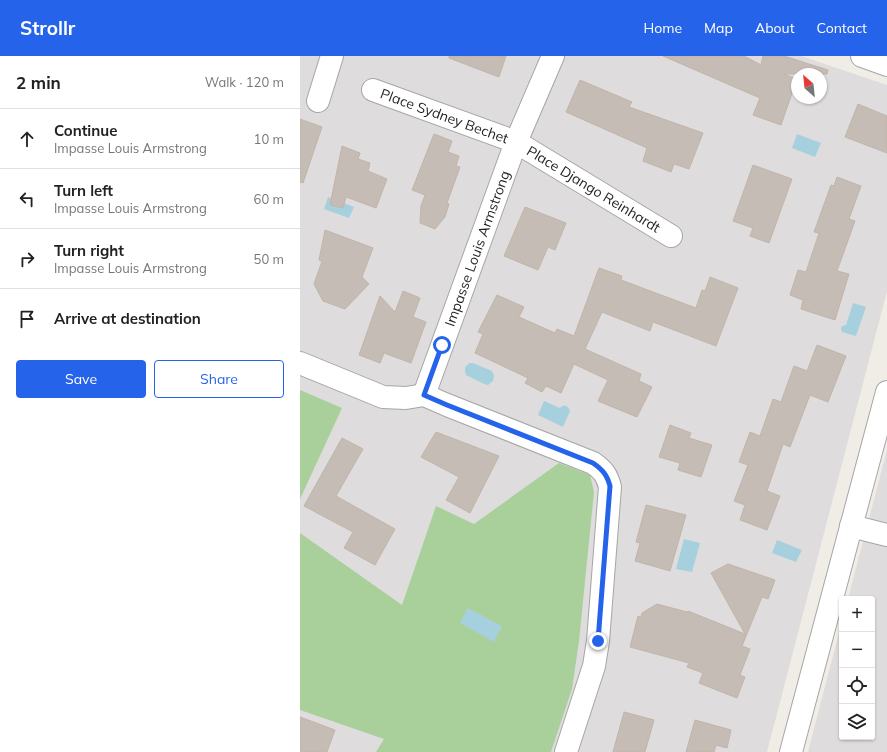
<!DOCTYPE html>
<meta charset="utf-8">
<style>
body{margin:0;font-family:Mulish,sans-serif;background:#f2f2f2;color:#222}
.controls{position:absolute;right:12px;bottom:12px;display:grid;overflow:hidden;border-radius:4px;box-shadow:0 1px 3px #0004}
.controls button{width:36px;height:36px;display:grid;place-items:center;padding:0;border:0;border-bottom:1px solid #e0e0e0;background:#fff;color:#222;font:20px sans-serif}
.compass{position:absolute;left:491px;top:12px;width:36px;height:36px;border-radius:50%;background:#fff;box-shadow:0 1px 3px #0004;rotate:333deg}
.stop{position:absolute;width:12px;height:12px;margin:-9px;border:3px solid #2563eb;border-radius:50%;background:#fff}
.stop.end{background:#2563eb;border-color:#fff;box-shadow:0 1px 4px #0008}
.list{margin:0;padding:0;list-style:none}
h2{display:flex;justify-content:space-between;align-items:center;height:52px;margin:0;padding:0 16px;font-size:17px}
h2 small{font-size:13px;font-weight:400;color:#767676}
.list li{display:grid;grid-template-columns:26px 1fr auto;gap:12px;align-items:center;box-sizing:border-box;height:60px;padding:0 16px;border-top:1px solid #e0e0e0}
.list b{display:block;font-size:15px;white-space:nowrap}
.list p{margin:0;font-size:13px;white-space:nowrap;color:#767676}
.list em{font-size:13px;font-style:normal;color:#767676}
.actions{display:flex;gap:8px;padding:12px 16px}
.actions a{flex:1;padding:9px 0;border:1px solid #2563eb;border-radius:4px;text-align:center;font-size:14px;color:#2563eb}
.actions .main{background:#2563eb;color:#fff}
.icon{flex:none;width:22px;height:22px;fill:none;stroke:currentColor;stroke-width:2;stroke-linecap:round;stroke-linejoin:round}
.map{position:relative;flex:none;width:587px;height:696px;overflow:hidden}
header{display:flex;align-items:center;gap:24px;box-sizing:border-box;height:56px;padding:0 20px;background:#2563eb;color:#fff}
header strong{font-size:19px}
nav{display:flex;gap:22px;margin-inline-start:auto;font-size:14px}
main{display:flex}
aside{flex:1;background:#fff}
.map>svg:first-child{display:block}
.residential{fill:#dedcdc;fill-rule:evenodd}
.forest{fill:#a9d09a}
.water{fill:#a6d0de}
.building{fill:#c5bcb5;stroke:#c2b4a8}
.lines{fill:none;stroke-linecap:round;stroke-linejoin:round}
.minor-casing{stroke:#a6a6a6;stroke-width:24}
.minor{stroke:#fff;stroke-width:22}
.route{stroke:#2563eb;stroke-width:5}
.labels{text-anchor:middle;stroke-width:3;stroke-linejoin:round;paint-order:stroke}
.street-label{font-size:14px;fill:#1f1f1f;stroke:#fff}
</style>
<header>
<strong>Strollr</strong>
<nav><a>Home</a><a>Map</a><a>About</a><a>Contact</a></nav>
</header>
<main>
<aside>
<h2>2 min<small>Walk · 120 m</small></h2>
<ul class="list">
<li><svg class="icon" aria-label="ahead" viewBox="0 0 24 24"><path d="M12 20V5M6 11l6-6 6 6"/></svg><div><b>Continue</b><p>Impasse Louis Armstrong</p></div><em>10 m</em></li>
<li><svg class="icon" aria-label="left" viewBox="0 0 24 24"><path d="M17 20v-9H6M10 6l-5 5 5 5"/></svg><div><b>Turn left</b><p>Impasse Louis Armstrong</p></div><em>60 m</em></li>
<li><svg class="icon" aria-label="right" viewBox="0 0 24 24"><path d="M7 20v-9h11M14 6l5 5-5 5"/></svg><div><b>Turn right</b><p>Impasse Louis Armstrong</p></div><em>50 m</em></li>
<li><svg class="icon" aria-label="arrive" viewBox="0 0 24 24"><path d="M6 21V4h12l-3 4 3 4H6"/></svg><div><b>Arrive at destination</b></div></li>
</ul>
<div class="actions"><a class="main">Save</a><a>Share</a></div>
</aside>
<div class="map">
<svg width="587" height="696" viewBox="0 0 587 696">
<rect width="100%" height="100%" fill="#f0ede6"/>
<g class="residential">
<path d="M 0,0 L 501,0 L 587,29 L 587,235 L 467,696 L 0,696 ZM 497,18 L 521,18 L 521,42 L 497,42 Z"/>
<path d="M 587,394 L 587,696 L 508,696 L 542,565 L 542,681 L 572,681 L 572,543 L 548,543 Z"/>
</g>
<g class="forest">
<path d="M 0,334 L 42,352 L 0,443 Z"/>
<path d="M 259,407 L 290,419 L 294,436 L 279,585 L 272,633 L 251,696 L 76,696 L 84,683 L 0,654 L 0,477 L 102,549 L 136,450 L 174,468 Z"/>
</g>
<g class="water">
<path d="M 497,78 L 521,87 L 515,101 L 492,92 Z"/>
<path d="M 28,141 L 54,151 L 49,162 L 24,153 Z"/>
<path d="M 553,247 L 566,251 L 556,280 L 542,276 L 541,273 L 542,270 L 546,269 Z"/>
<path d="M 170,307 L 173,307 L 192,315 L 194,320 L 193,325 L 188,329 L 184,328 L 166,319 L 165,315 L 165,311 Z"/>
<path d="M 244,345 L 260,352 C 264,347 268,350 270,355 L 263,371 L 238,359 Z"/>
<path d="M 384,483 L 400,487 L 392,516 L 376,513 Z"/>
<path d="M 477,484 L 502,494 L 496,506 L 472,497 Z"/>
<path d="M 168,552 L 202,570 L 194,586 L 160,567 Z"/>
</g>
<g class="building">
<path d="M 149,0 L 206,0 L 199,21 L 149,2 Z"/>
<path d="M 363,0 L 444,0 L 461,9 L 463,0 L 484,0 L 528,14 L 527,18 L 484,18 L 497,23 L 481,69 L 453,59 L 460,42 Z"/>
<path d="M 280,24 L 332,46 L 329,51 L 403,77 L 389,113 L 374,108 L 371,116 L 343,105 L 347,92 L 266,56 Z"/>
<path d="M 558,48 L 587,60 L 587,97 L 545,81 Z"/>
<path d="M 0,63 L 22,71 L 3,127 L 0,126 Z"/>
<path d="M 134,78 L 152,85 L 148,96 L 159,100 L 156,110 L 160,111 L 147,147 L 149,148 L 145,161 L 135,173 L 120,167 L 121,150 L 125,139 L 112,134 Z"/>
<path d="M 42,90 L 60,97 L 58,103 L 70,107 L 68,115 L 87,123 L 76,152 L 46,141 L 43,152 L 30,149 Z"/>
<path d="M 453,109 L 492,123 L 469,187 L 450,180 L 453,172 L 433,165 Z"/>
<path d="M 537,121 L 561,130 L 549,163 L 555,165 L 537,215 L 549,218 L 535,264 L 501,253 L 503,244 L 490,239 L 498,214 L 506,216 L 519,177 L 514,176 L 531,129 L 534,130 Z"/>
<path d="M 225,151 L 266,167 L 255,194 L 248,191 L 238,214 L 204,200 Z"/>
<path d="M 25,174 L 73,192 L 62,221 L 69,228 L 45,253 L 23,245 L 14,228 L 22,205 L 19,204 Z"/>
<path d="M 299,212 L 322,220 L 321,224 L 396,252 L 402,234 L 405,235 L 410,221 L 438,232 L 416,290 L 353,266 L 350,275 L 302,256 L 285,293 L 341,318 L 339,325 L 352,331 L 337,361 L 298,345 L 308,324 L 274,308 L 261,337 L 246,330 L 242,336 L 225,327 L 228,322 L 175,297 L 183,278 L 178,276 L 197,239 L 224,251 L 219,261 L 255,277 L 257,273 L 274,280 Z"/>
<path d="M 103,235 L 120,242 L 113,261 L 126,266 L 111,307 L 84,297 L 80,307 L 59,299 L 80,240 L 95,256 Z"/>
<path d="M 517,289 L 546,300 L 528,346 L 510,339 L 490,391 L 483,388 L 467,435 L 480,440 L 467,474 L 440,464 L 445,449 L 434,445 L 448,409 L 439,406 L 450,376 L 460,380 L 473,343 L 481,346 L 494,310 L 507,315 Z"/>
<path d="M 370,369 L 391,377 L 389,382 L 412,389 L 401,421 L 378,414 L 380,407 L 359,401 Z"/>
<path d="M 136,376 L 199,400 L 170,457 L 146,444 L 159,421 L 121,401 Z"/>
<path d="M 42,382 L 63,393 L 36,440 L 95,473 L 75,509 L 44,492 L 53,476 L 4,450 Z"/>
<path d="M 346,449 L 386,459 L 370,515 L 335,505 L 340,487 L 336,486 Z"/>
<path d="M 428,508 L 475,524 L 468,543 L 462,541 L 442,590 L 450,593 L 440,619 L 445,621 L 437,642 L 399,627 L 403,617 L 387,611 L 389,607 L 330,591 L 338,560 L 341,561 L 342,557 L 357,548 L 387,556 L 388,555 L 445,578 L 411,517 Z"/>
<path d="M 324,656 L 354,664 L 345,696 L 313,696 Z"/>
<path d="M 0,661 L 35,674 L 27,696 L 0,696 Z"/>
<path d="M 395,664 L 431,674 L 427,692 L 416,689 L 414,696 L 386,696 Z"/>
</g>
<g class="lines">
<defs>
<g id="minor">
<path d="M 562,0 L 587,9"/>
<path id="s1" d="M 73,34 L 216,86 L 371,180"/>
<path d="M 18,45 L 32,0"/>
<path d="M 0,307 L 83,341 L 106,342 L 124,339"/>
<path d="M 124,339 L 147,349 L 293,407 C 303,414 307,419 310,431 L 298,585 L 294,610 L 266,696"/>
<path id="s2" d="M 124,339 L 216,86 L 253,0"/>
<path d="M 551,470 L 587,479"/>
<path d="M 491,696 L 587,336"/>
</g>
</defs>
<use href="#minor" class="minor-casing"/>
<use href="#minor" class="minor"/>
</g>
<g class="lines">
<path class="route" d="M 142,289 L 124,339 L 147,349 L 293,407 C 303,414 307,419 310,430 L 298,585"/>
</g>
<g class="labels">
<g class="street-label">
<text dy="5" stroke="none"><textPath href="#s1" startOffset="76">Place Sydney Bechet</textPath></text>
<text dy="5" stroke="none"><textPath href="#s1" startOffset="243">Place Django Reinhardt</textPath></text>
<text dy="5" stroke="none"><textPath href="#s2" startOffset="156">Impasse Louis Armstrong</textPath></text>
</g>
</g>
</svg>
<div class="controls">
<button>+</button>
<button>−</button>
<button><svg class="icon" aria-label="locate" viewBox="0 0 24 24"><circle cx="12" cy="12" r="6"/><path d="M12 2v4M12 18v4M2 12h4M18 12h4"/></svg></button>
<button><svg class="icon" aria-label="layers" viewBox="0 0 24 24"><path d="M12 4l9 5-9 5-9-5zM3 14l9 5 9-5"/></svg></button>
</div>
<svg class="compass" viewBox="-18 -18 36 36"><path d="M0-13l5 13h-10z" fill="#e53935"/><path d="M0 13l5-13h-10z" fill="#767676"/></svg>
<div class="stop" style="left:142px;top:289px"></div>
<div class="stop end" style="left:298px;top:585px"></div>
</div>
</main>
